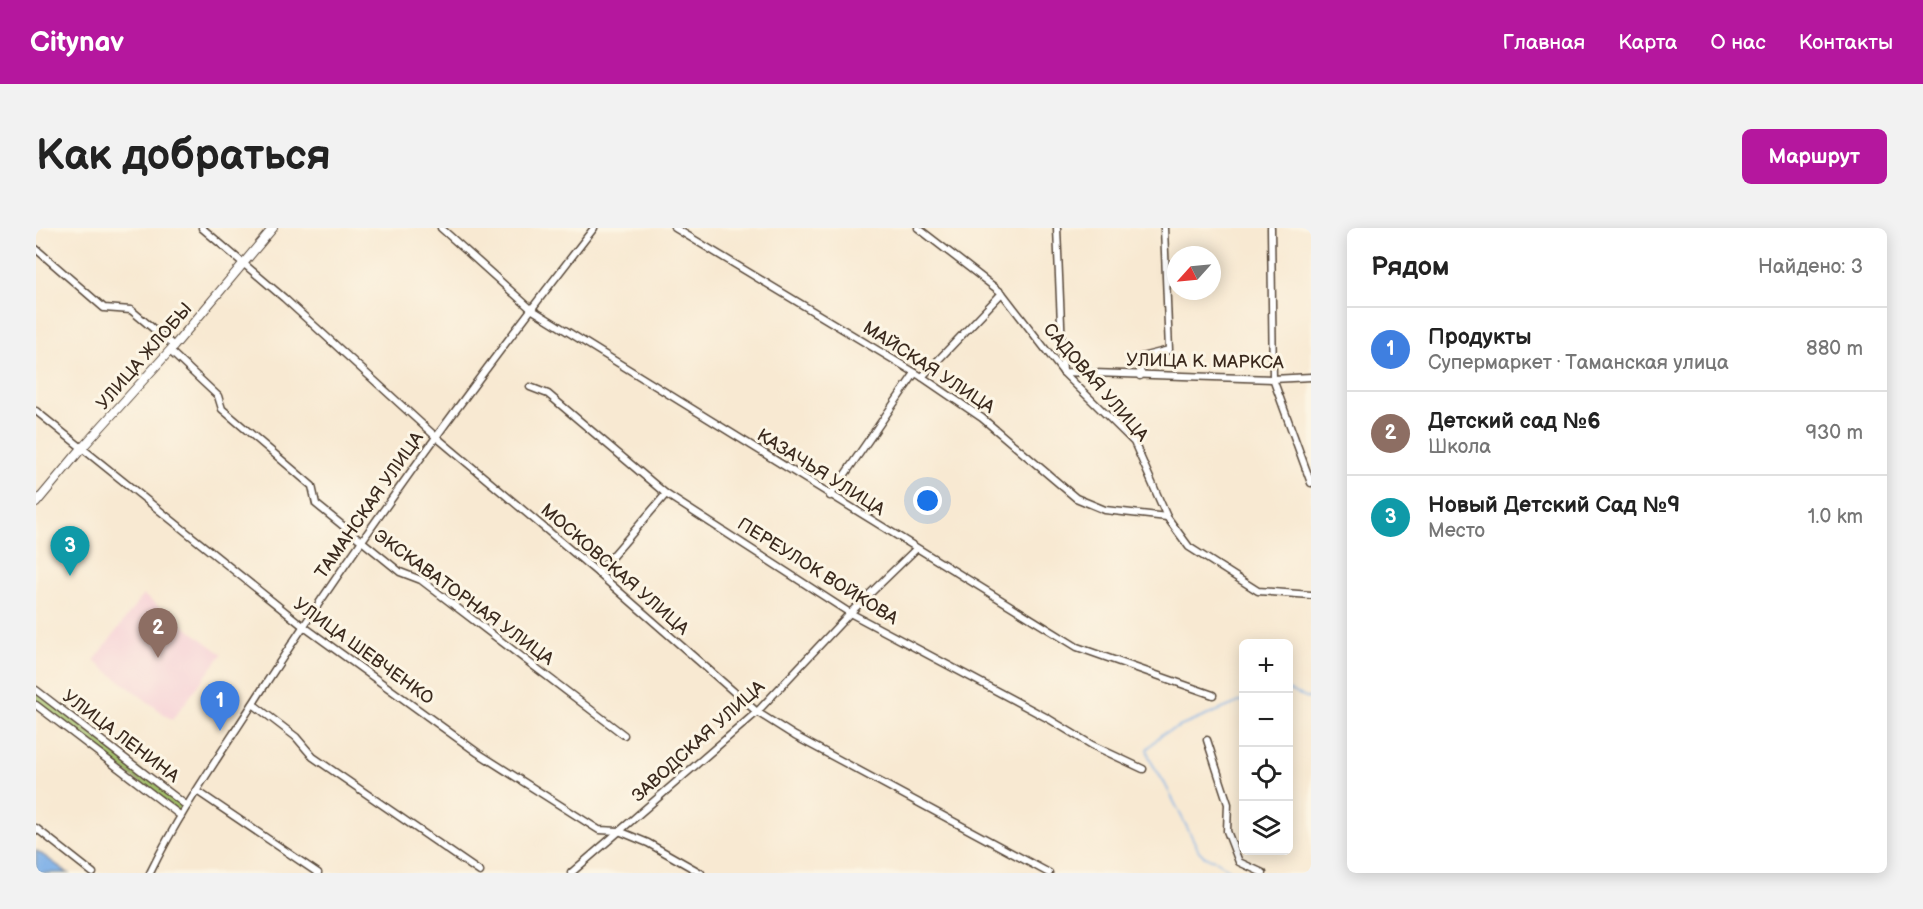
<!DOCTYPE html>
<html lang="ru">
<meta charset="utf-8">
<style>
body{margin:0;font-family:"Balsamiq Sans",sans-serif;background:#f2f2f2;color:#222}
.controls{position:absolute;right:18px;bottom:18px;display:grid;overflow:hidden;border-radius:9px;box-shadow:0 3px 15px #0003}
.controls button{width:54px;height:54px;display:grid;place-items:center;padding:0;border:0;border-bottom:2px solid #e0e0e0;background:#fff;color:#222;font:30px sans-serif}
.compass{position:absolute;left:1131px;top:18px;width:54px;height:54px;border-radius:50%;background:#fff;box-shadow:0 3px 15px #0003;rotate:243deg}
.you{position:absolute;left:892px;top:273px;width:21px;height:21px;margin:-15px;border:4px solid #fff;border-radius:50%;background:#1a73e8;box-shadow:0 0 0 9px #1a73e833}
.badge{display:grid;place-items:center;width:39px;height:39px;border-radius:50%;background:#b5179e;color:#fff;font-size:20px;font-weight:700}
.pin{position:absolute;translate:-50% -50px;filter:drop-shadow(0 2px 3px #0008)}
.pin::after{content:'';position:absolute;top:32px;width:21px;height:18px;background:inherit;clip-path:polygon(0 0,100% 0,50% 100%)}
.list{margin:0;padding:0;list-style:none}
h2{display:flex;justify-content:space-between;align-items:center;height:78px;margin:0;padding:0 24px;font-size:26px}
h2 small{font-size:20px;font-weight:400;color:#767676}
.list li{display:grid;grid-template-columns:39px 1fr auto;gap:18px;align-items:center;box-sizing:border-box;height:84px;padding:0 24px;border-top:2px solid #e0e0e0}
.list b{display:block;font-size:22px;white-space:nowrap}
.list p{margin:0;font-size:20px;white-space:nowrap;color:#767676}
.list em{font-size:20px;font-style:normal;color:#767676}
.icon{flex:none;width:33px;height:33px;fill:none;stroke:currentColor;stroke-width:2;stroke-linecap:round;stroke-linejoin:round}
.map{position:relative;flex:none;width:1275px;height:645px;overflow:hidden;border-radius:9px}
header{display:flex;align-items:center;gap:36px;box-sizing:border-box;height:84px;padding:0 30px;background:#b5179e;color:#fff}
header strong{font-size:28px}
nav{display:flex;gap:33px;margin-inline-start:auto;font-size:21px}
.intro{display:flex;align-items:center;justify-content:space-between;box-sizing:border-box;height:144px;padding:0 36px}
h1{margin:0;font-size:42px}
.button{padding:15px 27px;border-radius:9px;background:#b5179e;color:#fff;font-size:21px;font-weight:700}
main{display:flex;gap:36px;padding:0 36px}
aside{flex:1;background:#fff;border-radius:9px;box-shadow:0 3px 15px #0003}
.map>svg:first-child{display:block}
.built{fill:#f6cfd6}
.green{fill:#a2c169;stroke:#6e7644;stroke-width:1.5}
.water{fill:#7aaee7;stroke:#5a6c82;stroke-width:1.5}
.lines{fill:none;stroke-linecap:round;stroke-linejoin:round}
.stream{stroke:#7aaee7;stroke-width:1.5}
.minor-casing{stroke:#574739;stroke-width:9}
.tertiary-casing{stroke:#574739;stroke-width:10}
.minor{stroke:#fff;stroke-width:6}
.tertiary{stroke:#fff;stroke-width:8}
.labels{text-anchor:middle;stroke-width:6;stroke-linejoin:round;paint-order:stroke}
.street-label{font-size:18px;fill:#3b2a1e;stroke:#fcf5e5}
</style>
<header>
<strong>Citynav</strong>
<nav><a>Главная</a><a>Карта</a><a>О нас</a><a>Контакты</a></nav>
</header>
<div class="intro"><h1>Как добраться</h1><a class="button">Маршрут</a></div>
<main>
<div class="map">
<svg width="1275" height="645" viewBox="0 0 1275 645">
<rect width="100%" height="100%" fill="#fcf5e5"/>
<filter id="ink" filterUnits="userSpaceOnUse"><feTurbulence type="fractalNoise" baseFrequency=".0167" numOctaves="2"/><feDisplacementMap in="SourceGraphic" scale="12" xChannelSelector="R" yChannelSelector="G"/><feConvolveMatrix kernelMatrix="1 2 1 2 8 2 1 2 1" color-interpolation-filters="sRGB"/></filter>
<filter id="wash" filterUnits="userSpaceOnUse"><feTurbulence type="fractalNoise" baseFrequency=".008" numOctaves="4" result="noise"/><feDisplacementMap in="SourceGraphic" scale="24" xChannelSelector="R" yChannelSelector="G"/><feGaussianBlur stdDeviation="1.35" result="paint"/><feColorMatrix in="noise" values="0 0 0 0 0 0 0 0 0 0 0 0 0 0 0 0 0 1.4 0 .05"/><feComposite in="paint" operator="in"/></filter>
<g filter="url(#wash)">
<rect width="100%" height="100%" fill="#f8e9d2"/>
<path class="built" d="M 107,367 L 186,426 L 136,492 L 58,433 Z"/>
<path class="green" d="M 0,461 L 149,578 L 145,586 L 0,476 Z"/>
<path class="water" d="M 0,622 L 32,645 L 0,645 Z"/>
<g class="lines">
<g class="stream">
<path d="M 1252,462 L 1275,471"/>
<path d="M 1196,645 L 1182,633 L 1169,629 L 1163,623 L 1129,556 L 1114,532 L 1111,521 L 1126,506 L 1208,472"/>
</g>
</g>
</g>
<g filter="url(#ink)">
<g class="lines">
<defs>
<g id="minor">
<path d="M 166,0 L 248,70 L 399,208 L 562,345 L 721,484 L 759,508 L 1013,645"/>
<path d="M 405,0 L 495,81 L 1041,419 L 1177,467"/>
<path d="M 639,0 L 886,149 L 946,190 L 1040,270 L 1069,282 L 1131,289"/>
<path d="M 882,0 L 966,65 L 1027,144 L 1098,214 L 1131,289 L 1153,319 L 1222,363 L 1275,367"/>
<path d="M 1021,0 L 1027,144 L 1237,151 L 1275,149"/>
<path d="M 1235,0 L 1237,151 L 1275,255"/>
<path d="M 0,21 L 68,80 L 95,82 L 138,118"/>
<path d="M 134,123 L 182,168 L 186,181 L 276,258 L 280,276 L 364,344 L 385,352 L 588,507"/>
<path d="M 1104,148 L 1105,129 L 1133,122 L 1128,0"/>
<path d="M 886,149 L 966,65"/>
<path d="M 494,159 L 512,166 L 630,266 L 814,385 L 1013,491 L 1056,517 L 1107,541"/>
<path d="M 0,183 L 267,398 L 442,525 L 563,602 L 583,603 L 612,615 L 665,645"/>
<path d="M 794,268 L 879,145"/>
<path d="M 562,345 L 630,266"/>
<path d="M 0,462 L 151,578"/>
<path d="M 217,476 L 260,509 L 277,529 L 444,644"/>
<path d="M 0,477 L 145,588"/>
<path d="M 1171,512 L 1192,576 L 1191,603 L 1203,634 L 1227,645"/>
<path d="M 161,563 L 282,645"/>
<path d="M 0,600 L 57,645"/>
<path d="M 114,645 C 145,581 187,523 225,463 C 328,303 441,150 558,0"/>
<path d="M 535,645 L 721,484 L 814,385 L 880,321"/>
</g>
<path id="tertiary" d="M 0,275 L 46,220 L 138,118 L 237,0"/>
</defs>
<use href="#minor" class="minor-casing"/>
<use href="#tertiary" class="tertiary-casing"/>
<use href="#minor" class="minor"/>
<use href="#tertiary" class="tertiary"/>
</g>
</g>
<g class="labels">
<g class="street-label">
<text transform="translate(108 128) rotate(-49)" y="6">УЛИЦА ЖЛОБЫ</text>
<text transform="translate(1169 133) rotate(1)" y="6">УЛИЦА К. МАРКСА</text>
<text transform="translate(893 139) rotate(33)" y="6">МАЙСКАЯ УЛИЦА</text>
<text transform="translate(1060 154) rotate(49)" y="6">САДОВАЯ УЛИЦА</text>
<text transform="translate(785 244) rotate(32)" y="6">КАЗАЧЬЯ УЛИЦА</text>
<text transform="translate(333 277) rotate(-55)" y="6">ТАМАНСКАЯ УЛИЦА</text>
<text transform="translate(579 341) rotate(41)" y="6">МОСКОВСКАЯ УЛИЦА</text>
<text transform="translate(782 343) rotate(32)" y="6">ПЕРЕУЛОК ВОЙКОВА</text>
<text transform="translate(428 369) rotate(36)" y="6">ЭКСКАВАТОРНАЯ УЛИЦА</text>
<text transform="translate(328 423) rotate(36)" y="6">УЛИЦА ШЕВЧЕНКО</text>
<text transform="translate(85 508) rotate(37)" y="6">УЛИЦА ЛЕНИНА</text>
<text transform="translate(662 513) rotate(-42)" y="6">ЗАВОДСКАЯ УЛИЦА</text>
</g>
</g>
</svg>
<div class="controls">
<button>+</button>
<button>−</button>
<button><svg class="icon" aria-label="locate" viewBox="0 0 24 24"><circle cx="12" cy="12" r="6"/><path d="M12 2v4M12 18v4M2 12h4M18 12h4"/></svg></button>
<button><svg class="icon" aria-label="layers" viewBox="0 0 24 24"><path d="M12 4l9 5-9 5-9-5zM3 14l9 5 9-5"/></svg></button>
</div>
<svg class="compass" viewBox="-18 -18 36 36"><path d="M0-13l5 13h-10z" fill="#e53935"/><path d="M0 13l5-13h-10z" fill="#767676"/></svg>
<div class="you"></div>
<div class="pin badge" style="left:184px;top:503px;background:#3f7fe0">1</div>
<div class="pin badge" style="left:122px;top:430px;background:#8d6e63">2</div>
<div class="pin badge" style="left:34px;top:348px;background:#0f9aa8">3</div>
</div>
<aside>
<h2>Рядом<small>Найдено: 3</small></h2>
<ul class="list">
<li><span class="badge" style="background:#3f7fe0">1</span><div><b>Продукты</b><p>Супермаркет · Таманская улица</p></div><em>880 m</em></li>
<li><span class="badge" style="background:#8d6e63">2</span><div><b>Детский сад №6</b><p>Школа</p></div><em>930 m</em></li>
<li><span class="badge" style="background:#0f9aa8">3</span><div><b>Новый Детский Сад №9</b><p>Место</p></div><em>1.0 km</em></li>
</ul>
</aside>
</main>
